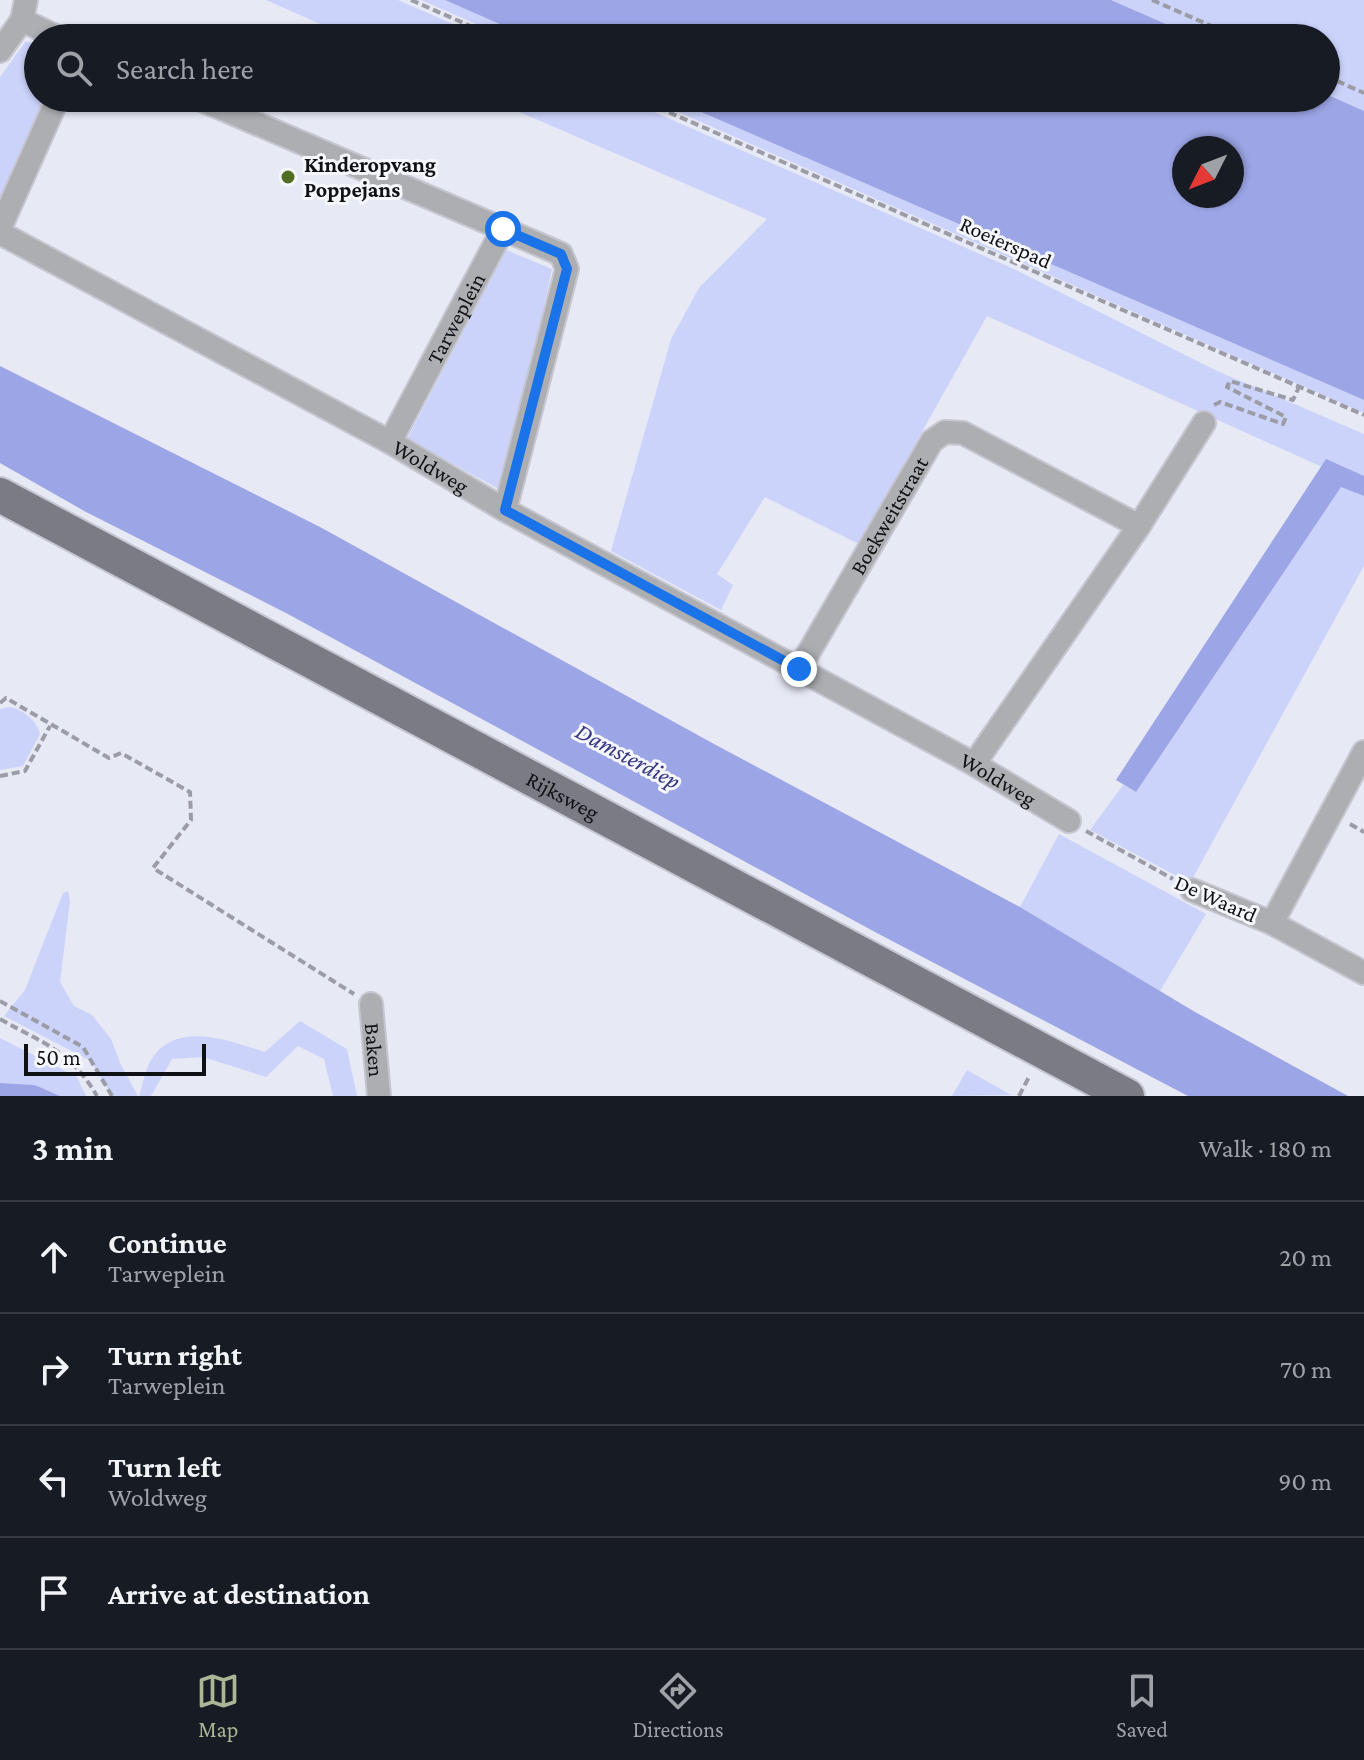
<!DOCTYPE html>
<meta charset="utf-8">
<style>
body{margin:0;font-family:"Crimson Pro",serif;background:#242831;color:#f1f3f6}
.compass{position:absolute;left:1172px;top:136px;width:72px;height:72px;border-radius:50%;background:#171b24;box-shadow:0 2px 6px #0004;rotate:228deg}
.scale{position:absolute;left:24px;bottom:20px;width:182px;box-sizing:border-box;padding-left:8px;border:4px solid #101114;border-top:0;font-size:22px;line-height:28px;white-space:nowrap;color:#101114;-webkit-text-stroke:6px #f5f7fd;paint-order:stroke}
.stop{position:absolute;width:24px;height:24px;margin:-18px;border:6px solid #1a73e8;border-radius:50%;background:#fff}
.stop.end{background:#1a73e8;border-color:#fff;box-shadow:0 2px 8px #0008}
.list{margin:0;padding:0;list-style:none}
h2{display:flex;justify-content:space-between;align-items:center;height:104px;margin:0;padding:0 32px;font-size:34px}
h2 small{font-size:26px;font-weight:400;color:#9ea1a6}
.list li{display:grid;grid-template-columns:52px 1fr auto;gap:24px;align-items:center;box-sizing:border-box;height:112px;padding:0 32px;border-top:2px solid #363941}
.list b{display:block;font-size:30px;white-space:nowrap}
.list p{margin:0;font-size:26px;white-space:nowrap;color:#9ea1a6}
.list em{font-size:26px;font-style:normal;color:#9ea1a6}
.icon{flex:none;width:44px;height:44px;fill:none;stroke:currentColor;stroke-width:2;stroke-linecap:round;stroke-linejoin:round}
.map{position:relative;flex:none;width:1364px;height:1096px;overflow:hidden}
.search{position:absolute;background:#171b24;box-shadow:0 2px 6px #0004;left:24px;right:24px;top:24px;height:88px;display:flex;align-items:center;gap:20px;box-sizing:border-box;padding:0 28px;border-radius:44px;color:#9ea1a6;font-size:30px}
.sheet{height:552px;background:#171b24}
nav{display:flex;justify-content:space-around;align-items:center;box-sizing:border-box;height:112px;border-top:2px solid #363941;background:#171b24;font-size:22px;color:#9ea1a6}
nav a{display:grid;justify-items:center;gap:4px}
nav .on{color:#a9b796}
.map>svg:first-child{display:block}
.green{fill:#ccd3fb}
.water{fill:#9ca5e5;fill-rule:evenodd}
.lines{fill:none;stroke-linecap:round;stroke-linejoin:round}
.street-casing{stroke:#c5c6d0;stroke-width:26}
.primary-casing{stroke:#c5c6d0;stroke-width:38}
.path{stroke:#9b9ca5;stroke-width:4;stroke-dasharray:8 4;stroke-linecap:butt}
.street{stroke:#adaeb2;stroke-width:22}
.primary{stroke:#7a7b84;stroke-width:34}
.route{stroke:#1a73e8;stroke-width:10}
.poi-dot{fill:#516d21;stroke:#f5f7fd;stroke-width:3}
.labels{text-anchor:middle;stroke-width:6;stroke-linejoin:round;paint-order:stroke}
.poi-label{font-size:22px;font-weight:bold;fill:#101114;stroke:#f5f7fd;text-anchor:start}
.street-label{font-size:22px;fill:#101114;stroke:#f5f7fd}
.water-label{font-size:24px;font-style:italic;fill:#353782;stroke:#f5f7fd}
</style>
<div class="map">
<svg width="1364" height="1096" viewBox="0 0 1364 1096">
<rect width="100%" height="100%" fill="#e7e9f4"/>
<g class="green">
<path d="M 266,0 L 398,0 L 485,38 L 352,38 Z"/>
<path d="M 421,0 L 445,0 L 531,38 L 508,38 Z"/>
<path d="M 1111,0 L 1364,0 L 1364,111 L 1326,94 L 1326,38 L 1198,38 Z"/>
<path d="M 26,41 L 38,46 L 38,98 L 51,98 L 0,210 L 0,77 Z"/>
<path d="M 487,98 L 622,98 L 1012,268 L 1215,370 L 1364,434 L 1364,566 L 1190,883 L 1090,830 L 1123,785 L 1136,792 L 1334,469 L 1320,466 L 987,316 L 859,544 L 765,497 L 717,574 L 733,585 L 721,610 L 611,551 L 671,339 L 699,288 L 767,219 Z"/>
<path d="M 646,98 L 669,98 L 1364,400 L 1364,413 Z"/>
<path d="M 506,250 L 552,269 L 511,459 L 499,489 L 407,439 Z"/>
<path d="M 10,707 C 24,710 37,721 40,734 L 23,766 L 0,770 L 0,709 Z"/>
<path d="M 1059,834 L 1206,914 L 1160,991 L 1020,907 Z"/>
<path d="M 68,891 L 70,901 L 60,982 L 74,1006 L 92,1015 L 111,1039 L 121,1065 L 138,1096 L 112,1096 L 91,1061 L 4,1016 L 25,990 L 63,893 Z"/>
<path d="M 300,1021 L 347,1049 L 357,1096 L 333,1096 L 324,1059 L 298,1046 L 266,1077 L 203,1057 L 172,1059 L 151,1096 L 139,1096 C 143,1085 145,1070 151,1060 C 176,1019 230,1041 265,1052 Z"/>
<path d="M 0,1038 L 77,1077 L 86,1096 L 60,1096 L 35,1085 L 0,1083 Z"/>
<path d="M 967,1070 L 1011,1095 L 952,1096 Z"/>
</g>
<g class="water">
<path d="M 445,0 L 1111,0 L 1198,38 L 531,38 Z"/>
<path d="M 1326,94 L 1364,111 L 1364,400 L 669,98 L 1326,98 ZM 1232,148 L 1232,196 L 1184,196 L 1184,148 Z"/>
<path d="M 0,366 L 320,527 L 714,744 L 1020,907 L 1195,1012 L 1348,1096 L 1188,1096 L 875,932 L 286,613 L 86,512 L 0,463 Z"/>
<path d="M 1326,459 L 1364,476 L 1364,496 L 1341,487 L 1136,792 L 1116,780 Z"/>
<path d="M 0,1083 L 35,1085 L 60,1096 L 0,1096 Z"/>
</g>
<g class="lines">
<defs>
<g id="street">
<path d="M 26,0 L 22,20 L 59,38"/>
<path d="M 0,51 L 22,20"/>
<path d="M 197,98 L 503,229"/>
<path d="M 0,228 L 58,98"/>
<path id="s1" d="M 0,233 L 390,442 L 505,510 L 974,764 L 1069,821"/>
<path id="s2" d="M 390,442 L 503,229 L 561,254 L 567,269 L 505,510"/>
<path id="s3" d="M 799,669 L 932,441 L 945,432 L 963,433 L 1139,526"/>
<path d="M 974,764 L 1139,526 L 1204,423"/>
<path d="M 1192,890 L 1272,923 L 1364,973"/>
<path d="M 1272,923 L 1364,752"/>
<path id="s4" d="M 371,1004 L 379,1096"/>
</g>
<g id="primary">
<path id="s5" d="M 0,495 L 1127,1096"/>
</g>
</defs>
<use href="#street" class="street-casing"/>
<use href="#primary" class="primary-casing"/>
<g class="path">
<path d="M 411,0 L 498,38"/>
<path d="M 1152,0 L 1239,38"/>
<path d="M 1326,76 L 1364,93"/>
<path d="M 636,98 L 1364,415"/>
<path d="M 1214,405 L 1220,402 L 1283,424 L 1286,417 L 1227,387 L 1230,381 L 1293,400 L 1299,387"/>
<path d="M 0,703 L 6,698 L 109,758 L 121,753 L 190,792 L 191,820 L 153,868 L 354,994"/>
<path d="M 0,776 L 25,771 L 50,726"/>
<path d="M 1350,824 L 1364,832"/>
<path d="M 1086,831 L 1173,879"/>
<path d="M 0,1001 L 83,1047 L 112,1096"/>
<path d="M 0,1019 C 44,1044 70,1050 97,1096"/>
<path d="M 1019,1096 L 1029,1077"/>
</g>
<use href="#street" class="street"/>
<use href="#primary" class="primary"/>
</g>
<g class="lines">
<path class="route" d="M 503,229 L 561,254 L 567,269 L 505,510 L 799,669"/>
</g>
<circle class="poi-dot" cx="288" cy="177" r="8"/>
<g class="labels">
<g class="poi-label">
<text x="304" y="172">Kinderopvang<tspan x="304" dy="25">Poppejans</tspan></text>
</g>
<g class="street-label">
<text transform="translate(1006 242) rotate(24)" y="8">Roeierspad</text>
<text dy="8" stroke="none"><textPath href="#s2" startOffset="140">Tarweplein</textPath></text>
<text dy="8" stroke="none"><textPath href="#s1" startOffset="490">Woldweg</textPath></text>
<text dy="8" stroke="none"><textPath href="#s3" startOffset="178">Boekweitstraat</textPath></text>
<text dy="8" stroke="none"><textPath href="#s1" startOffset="1138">Woldweg</textPath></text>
<text dy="8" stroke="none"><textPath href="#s5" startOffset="638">Rijksweg</textPath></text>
<text transform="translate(1216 898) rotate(24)" y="8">De Waard</text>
<text dy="8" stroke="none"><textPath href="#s4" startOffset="46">Baken</textPath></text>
</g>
<g class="water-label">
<text transform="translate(628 756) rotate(28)" y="8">Damsterdiep</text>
</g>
</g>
</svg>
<svg class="compass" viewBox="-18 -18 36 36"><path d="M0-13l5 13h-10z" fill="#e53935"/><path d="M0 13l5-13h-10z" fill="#9ea1a6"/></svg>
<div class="scale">50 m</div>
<div class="stop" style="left:503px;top:229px"></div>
<div class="stop end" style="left:799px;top:669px"></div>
<div class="search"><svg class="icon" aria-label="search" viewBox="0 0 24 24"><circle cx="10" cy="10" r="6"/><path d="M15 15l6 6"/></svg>Search here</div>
</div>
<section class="sheet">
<h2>3 min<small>Walk · 180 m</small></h2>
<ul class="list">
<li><svg class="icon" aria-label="ahead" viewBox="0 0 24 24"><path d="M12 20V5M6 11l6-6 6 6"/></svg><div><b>Continue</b><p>Tarweplein</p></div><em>20 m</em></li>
<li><svg class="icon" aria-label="right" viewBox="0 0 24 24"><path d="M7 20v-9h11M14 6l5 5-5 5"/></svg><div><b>Turn right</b><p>Tarweplein</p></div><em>70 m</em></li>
<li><svg class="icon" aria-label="left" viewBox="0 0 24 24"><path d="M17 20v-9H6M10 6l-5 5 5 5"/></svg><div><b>Turn left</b><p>Woldweg</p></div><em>90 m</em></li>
<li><svg class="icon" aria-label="arrive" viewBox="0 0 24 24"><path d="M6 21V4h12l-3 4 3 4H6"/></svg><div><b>Arrive at destination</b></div></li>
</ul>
</section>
<nav>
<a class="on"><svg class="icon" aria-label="map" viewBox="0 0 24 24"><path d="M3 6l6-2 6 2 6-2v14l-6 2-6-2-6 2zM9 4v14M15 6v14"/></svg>Map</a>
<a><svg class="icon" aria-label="directions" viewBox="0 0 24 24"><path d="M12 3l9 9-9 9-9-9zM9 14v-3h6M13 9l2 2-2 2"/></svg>Directions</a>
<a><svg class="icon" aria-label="saved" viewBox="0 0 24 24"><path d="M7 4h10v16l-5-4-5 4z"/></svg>Saved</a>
</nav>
